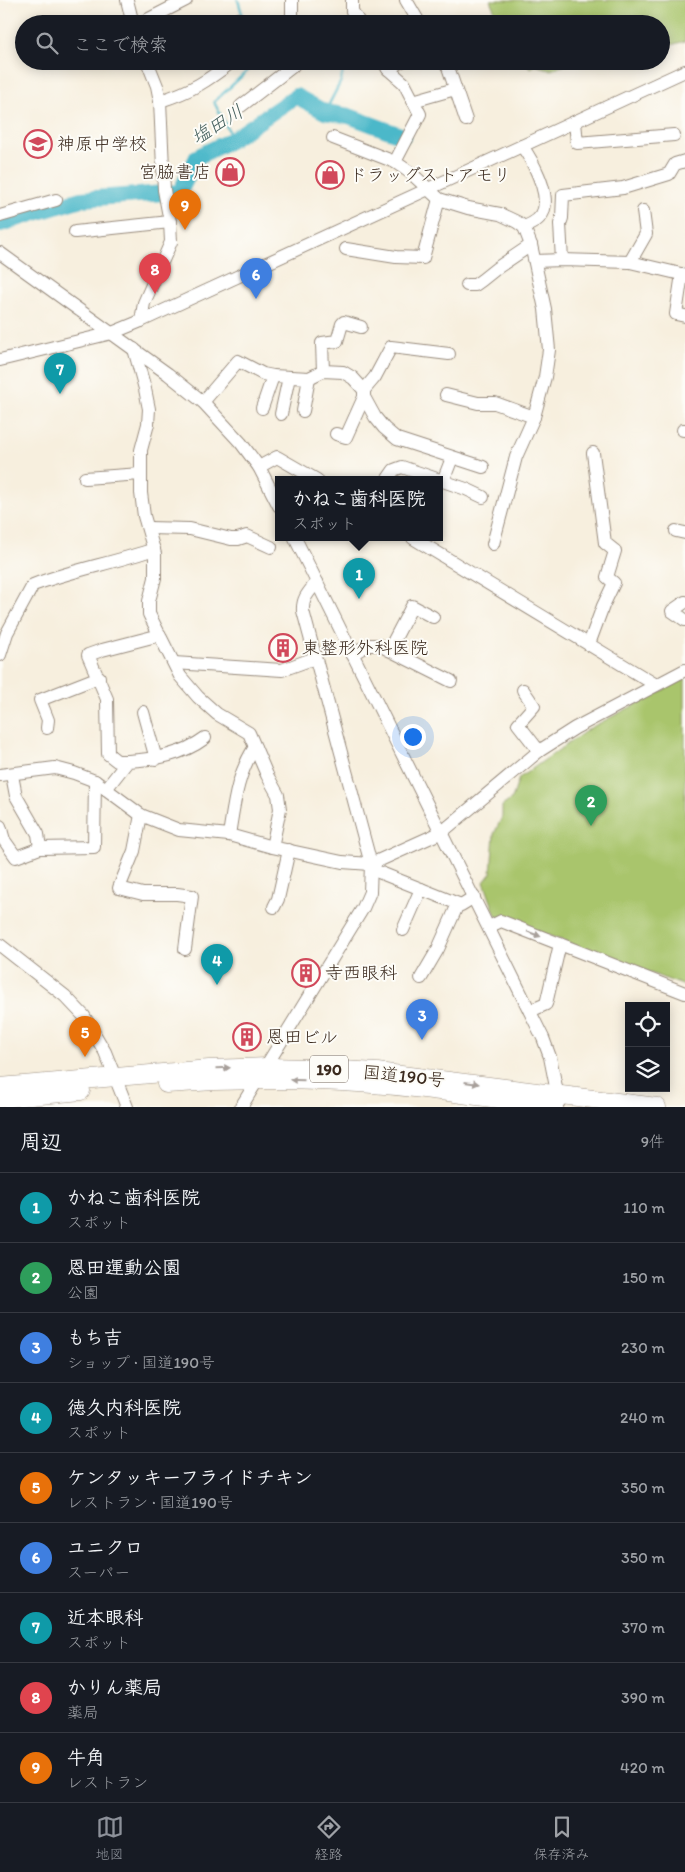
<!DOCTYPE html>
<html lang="ja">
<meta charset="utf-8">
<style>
body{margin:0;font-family:Itim,"Klee One",sans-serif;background:#20242c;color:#f1f3f6}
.controls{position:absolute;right:15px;bottom:15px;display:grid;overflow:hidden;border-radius:0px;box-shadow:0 2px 12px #0003}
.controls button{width:45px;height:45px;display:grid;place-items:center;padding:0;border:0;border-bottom:1px solid #363941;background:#171b24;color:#f1f3f6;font:25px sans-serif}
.you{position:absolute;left:412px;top:736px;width:18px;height:18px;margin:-12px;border:4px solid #fff;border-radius:50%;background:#1a73e8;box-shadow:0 0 0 8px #1a73e833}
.badge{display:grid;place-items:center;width:32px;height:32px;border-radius:50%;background:#8c9099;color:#fff;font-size:16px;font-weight:700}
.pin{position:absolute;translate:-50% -41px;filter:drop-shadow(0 1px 2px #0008)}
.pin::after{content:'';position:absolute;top:26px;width:18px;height:15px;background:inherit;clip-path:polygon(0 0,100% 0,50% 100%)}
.popup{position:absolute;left:275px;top:476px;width:168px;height:65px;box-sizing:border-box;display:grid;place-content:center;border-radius:0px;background:#171b24;filter:drop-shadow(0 1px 4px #0005);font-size:16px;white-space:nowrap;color:#9ea1a6}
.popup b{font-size:19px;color:#f1f3f6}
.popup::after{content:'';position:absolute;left:50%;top:100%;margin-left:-10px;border:10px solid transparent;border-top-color:#171b24}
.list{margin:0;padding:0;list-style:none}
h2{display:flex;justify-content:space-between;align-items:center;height:65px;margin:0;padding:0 20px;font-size:21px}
h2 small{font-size:16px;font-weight:400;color:#9ea1a6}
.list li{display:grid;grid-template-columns:32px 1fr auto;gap:15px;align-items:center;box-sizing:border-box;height:70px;padding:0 20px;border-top:1px solid #363941}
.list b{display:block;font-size:19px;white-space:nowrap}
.list p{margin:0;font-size:16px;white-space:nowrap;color:#9ea1a6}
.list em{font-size:16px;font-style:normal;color:#9ea1a6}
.icon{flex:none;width:28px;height:28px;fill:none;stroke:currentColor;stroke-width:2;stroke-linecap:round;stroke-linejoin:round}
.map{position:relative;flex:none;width:685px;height:1107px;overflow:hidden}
.search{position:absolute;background:#171b24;box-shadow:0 2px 12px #0003;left:15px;right:15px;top:15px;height:55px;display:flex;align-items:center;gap:12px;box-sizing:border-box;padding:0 18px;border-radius:28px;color:#9ea1a6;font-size:19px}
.sheet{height:695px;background:#171b24}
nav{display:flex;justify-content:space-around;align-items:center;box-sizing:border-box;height:70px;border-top:1px solid #363941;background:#171b24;font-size:14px;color:#9ea1a6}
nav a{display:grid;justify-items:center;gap:2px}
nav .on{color:#8c9099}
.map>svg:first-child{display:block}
.green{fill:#a9c56c;stroke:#727845}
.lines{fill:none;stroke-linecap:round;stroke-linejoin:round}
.stream{stroke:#4cb8c9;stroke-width:2.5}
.river{stroke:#4cb8c9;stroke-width:16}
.minor-casing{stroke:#998c7e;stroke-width:14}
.highway-casing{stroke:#998c7e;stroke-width:19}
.minor{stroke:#fff;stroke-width:12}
.highway{stroke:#fff;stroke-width:18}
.oneway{fill:#a79f9a}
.labels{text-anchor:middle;stroke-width:4;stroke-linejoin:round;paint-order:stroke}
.shield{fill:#fdfcf7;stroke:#75695f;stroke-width:1}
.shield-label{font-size:16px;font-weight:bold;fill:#3b2a1e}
.poi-label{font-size:18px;fill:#3b2a1e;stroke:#fdfcf7;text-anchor:start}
.street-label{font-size:18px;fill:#3b2a1e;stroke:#fdfcf7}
.water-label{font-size:19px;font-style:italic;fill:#415c5a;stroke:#fdfcf7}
</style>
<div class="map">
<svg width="685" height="1107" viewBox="0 0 685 1107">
<rect width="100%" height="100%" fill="#fdfcf7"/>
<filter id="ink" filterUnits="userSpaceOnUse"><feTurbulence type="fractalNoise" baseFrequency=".02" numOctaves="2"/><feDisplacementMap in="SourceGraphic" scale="10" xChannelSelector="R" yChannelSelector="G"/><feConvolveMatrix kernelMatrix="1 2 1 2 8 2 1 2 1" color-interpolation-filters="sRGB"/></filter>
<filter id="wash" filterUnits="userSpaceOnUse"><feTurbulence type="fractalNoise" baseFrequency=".0096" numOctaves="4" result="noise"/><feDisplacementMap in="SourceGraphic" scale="20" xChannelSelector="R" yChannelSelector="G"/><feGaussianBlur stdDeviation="1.12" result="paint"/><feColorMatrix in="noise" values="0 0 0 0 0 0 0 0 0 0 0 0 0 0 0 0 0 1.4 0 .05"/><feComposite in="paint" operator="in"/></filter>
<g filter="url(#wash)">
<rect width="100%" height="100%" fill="#f7efde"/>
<g class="green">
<path d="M 490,0 L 685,0 L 685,41 L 661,48 L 661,24 L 496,24 L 499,22 Z"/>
<path d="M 522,61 L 577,61 L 551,70 L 535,65 L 531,68 Z"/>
<path d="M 685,679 L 685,986 L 496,916 L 484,882 L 491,873 L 494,834 L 502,817 L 502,806 L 512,799 L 519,778 L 590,728 Z"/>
</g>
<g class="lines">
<g class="stream">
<path d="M 238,0 L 245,24"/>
<path d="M 325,112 L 341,81 L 345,61"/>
<path d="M 233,139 L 214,102 L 258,61"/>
</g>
<path class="river" d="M 0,224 L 81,199 L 180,192 L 197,157 L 233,139 L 296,96 L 325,112 L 349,116 L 403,136"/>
</g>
</g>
<g filter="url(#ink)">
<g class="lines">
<defs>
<g id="minor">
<path d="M 127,0 L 133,24"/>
<path d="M 292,0 L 292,24"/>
<path d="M 352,0 L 352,11 L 360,24"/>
<path d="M 406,0 L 420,24"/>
<path d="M 139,24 L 186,0"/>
<path d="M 229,24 L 238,19"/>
<path d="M 383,61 L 388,69 L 404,83 L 420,114 L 395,162 L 411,173 L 439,199 L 468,208 L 500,214 L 517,222 L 524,227 L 531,245 L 545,309 L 549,350 L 545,377 L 534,417 L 516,457 L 493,544"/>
<path d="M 444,61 L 448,67 L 466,120"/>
<path d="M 388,69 L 402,61"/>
<path d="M 160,101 C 192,91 207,81 233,61"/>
<path d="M 413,101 L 455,89"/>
<path d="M 241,106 L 293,66 L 293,61"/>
<path d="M 575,122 L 577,143 L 674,135"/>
<path d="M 333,138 L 395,162"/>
<path d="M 522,146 C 532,160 549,191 544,209 C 542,219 532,224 524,227"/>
<path d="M 0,216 L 56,200"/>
<path d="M 75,232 L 170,222"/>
<path d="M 346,249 L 396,257 L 423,258 L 439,199"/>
<path d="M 0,253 L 168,374 L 203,402 L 241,443 L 259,467 L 279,506"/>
<path d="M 562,260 L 560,224 L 562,218 L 563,195 L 623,188 L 669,174 L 675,164 L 685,161"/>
<path d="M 535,261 L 562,260 L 630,262 L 685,275"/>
<path d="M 630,262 L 646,234 L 643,211"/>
<path d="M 682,274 L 676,314 L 685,316"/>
<path d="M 467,285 L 475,285 L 482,280 L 497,268 L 531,245"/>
<path d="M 141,321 L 144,303 L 171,242 L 170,222 L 164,190 L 160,101 L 157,86 L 147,61"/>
<path d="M 134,349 L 145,389 L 149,409 L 148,424 L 141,450 L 141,493 L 144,516 L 155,554 L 155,578 L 149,601 L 149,614 L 180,676 L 198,697 L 217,714 L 249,733 L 267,775 L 278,795 L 280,809 L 272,847"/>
<path d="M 0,360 L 112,333 L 141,321 L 685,71"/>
<path d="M 323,371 L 322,343 L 337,341 L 342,324 L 344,322 L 361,327"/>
<path d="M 364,390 L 375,377 L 391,347 L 449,354"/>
<path d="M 446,395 L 478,403 L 495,403 L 534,417"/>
<path d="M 203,402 L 238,361 L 263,374 L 273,376 L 309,378 L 323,371 L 343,372 L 353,378 L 364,390 L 364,397 L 375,417 L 384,428 L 397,439 L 483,467"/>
<path d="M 262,408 L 273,376"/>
<path d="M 303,411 L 309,378"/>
<path d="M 281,414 L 289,377"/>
<path d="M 683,430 L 685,430"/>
<path d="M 336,434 L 346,437 L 364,397"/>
<path d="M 259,467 L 277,457 L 317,480"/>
<path d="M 85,478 L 141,474"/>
<path d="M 387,480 L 394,470 L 402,467 L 466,489 L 483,497"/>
<path d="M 443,481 L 452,458"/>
<path d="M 148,528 L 190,529 L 231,539 L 238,539 L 247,536 L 271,547"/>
<path d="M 676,531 L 685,533"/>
<path d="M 295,538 L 543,1038 L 550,1057 L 559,1102"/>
<path d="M 413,538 L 656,685"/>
<path d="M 685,602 L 672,611 L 685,620"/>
<path d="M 589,644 L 603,606 L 614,583 L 607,577 L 615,551 L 605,543 L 593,453"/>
<path d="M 389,650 L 412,606 L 433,617"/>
<path d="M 352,654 L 368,645 L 379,645 L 451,681"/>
<path d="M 0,655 L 7,633 L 33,585 C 72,570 114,563 154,549"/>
<path d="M 174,663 L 282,670 L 315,658"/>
<path d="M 523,690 L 534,706 L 518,724 L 539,751"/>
<path d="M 143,712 L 156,759"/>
<path d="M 47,728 L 48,720 L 40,700 L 99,677"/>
<path d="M 128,761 L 117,761 L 108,754 L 107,699 L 88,655 L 102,650 L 160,635"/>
<path d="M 0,775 L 55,768 L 74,773 L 95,781 L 141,815 L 179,830 L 229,835 L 272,847 L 342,862 L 371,864 L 442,832 L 539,751 L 575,728 L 685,670"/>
<path d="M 12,775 L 16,796 L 38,834 L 40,848"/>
<path d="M 106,789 L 128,761 C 157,759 182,755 205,738"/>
<path d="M 141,815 L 134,851 L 119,888 L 143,894 L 177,894 L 192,896 L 185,949"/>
<path d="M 0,826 L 4,840 L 16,857 L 40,848 L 94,847 L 95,781"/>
<path d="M 229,835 C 234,804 237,774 255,747"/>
<path d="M 371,869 L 461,905 L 474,897"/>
<path d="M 274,907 L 278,899 L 289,850"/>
<path d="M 489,927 L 501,921 L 685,993"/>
<path d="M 403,930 L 421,889"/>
<path d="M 0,945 L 65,996 L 84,1016 L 105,1052 L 127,1107"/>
<path d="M 421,978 L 438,949 L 458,904"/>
<path d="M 530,1011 L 546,1004 L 560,944"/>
<path d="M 241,1107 L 363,908 L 370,892 L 371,864 L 303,611 C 302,598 309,592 317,582"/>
</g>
<g id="highway">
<path d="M 166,1084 C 217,1080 268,1079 319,1081 C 397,1083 476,1096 554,1107"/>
<path d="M 0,1087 L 209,1069 L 267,1067 L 309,1068 L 377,1072 L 657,1107"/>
<path d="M 0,1099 L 81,1091"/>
</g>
</defs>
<use href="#minor" class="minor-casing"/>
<use href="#highway" class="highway-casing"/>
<use href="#minor" class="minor"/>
<use href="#highway" class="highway"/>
</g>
<defs><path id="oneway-solid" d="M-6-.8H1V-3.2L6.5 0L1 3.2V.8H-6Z" transform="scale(1.25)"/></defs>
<g class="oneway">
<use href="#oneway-solid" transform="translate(534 934) rotate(21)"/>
<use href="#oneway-solid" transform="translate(223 1068) rotate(-2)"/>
<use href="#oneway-solid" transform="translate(297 1080) rotate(-179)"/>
<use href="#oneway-solid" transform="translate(472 1083) rotate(7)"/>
</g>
</g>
<defs>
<symbol id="school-ring" viewBox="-11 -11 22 22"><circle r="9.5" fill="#fdfcf7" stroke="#d1495b" stroke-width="1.5"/><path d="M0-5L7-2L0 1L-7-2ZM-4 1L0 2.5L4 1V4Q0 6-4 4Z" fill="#d1495b"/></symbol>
<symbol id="shop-ring" viewBox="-11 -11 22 22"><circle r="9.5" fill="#fdfcf7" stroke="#d1495b" stroke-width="1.5"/><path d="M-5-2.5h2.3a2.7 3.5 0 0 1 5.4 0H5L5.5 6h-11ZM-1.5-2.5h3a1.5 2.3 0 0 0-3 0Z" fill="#d1495b"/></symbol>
<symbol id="building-ring" viewBox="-11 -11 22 22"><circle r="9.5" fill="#fdfcf7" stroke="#d1495b" stroke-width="1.5"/><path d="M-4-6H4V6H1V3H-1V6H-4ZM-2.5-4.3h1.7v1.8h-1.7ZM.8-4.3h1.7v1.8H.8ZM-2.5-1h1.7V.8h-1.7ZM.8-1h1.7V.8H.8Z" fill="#d1495b"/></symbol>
</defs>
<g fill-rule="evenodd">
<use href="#school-ring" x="22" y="128" width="32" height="32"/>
<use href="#shop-ring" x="214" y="156" width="32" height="32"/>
<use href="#shop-ring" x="314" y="159" width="32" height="32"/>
<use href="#building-ring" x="267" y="632" width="32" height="32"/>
<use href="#building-ring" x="290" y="957" width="32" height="32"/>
<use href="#building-ring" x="231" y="1021" width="32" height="32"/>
</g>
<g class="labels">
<rect class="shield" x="310" y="1055.5" width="38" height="27" rx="4"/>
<g class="shield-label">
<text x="329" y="1075">190</text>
</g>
<g class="poi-label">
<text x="57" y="150">神原中学校</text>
<text x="211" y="178" text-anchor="end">宮脇書店</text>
<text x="349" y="181">ドラッグストアモリ</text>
<text x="302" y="654">東整形外科医院</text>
<text x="325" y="979">寺西眼科</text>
<text x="266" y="1043">恩田ビル</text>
</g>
<g class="street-label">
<text transform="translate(404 1076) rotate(6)" y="6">国道190号</text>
</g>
<g class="water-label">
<text transform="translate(217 124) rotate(-32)" y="7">塩田川</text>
</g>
</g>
</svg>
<div class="controls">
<button><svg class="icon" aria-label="locate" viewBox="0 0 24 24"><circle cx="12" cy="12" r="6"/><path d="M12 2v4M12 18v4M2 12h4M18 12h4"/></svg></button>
<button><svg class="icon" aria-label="layers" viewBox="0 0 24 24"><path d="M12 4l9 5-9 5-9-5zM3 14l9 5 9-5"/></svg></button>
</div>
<div class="you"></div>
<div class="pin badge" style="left:359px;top:599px;background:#0f9aa8">1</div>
<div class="popup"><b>かねこ歯科医院</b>スポット</div>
<div class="pin badge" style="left:591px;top:826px;background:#2e9e5b">2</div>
<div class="pin badge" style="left:422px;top:1040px;background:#3f7fe0">3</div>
<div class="pin badge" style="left:217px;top:985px;background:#0f9aa8">4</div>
<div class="pin badge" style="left:85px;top:1057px;background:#e8710a">5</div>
<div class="pin badge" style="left:256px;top:299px;background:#3f7fe0">6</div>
<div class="pin badge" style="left:60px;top:394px;background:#0f9aa8">7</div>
<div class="pin badge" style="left:155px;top:294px;background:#e0444e">8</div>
<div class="pin badge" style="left:185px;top:230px;background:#e8710a">9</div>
<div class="search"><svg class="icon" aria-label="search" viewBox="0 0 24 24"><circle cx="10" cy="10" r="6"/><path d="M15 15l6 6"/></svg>ここで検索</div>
</div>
<section class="sheet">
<h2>周辺<small>9件</small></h2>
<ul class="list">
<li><span class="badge" style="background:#0f9aa8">1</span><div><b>かねこ歯科医院</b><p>スポット</p></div><em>110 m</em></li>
<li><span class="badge" style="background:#2e9e5b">2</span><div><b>恩田運動公園</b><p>公園</p></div><em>150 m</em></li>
<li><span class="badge" style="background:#3f7fe0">3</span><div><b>もち吉</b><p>ショップ · 国道190号</p></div><em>230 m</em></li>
<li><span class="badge" style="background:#0f9aa8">4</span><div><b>徳久内科医院</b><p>スポット</p></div><em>240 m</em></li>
<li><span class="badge" style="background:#e8710a">5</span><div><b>ケンタッキーフライドチキン</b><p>レストラン · 国道190号</p></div><em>350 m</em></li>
<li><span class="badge" style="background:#3f7fe0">6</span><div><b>ユニクロ</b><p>スーパー</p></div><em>350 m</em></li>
<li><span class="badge" style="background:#0f9aa8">7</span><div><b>近本眼科</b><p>スポット</p></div><em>370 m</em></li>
<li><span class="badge" style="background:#e0444e">8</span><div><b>かりん薬局</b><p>薬局</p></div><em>390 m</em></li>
<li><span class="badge" style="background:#e8710a">9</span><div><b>牛角</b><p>レストラン</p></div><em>420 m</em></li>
</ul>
</section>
<nav>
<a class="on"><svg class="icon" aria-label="map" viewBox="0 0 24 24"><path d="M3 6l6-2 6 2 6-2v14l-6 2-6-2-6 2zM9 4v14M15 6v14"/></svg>地図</a>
<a><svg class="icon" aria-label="directions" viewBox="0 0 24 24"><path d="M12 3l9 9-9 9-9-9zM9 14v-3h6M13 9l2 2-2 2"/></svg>経路</a>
<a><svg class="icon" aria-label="saved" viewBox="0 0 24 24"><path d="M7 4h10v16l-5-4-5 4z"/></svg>保存済み</a>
</nav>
